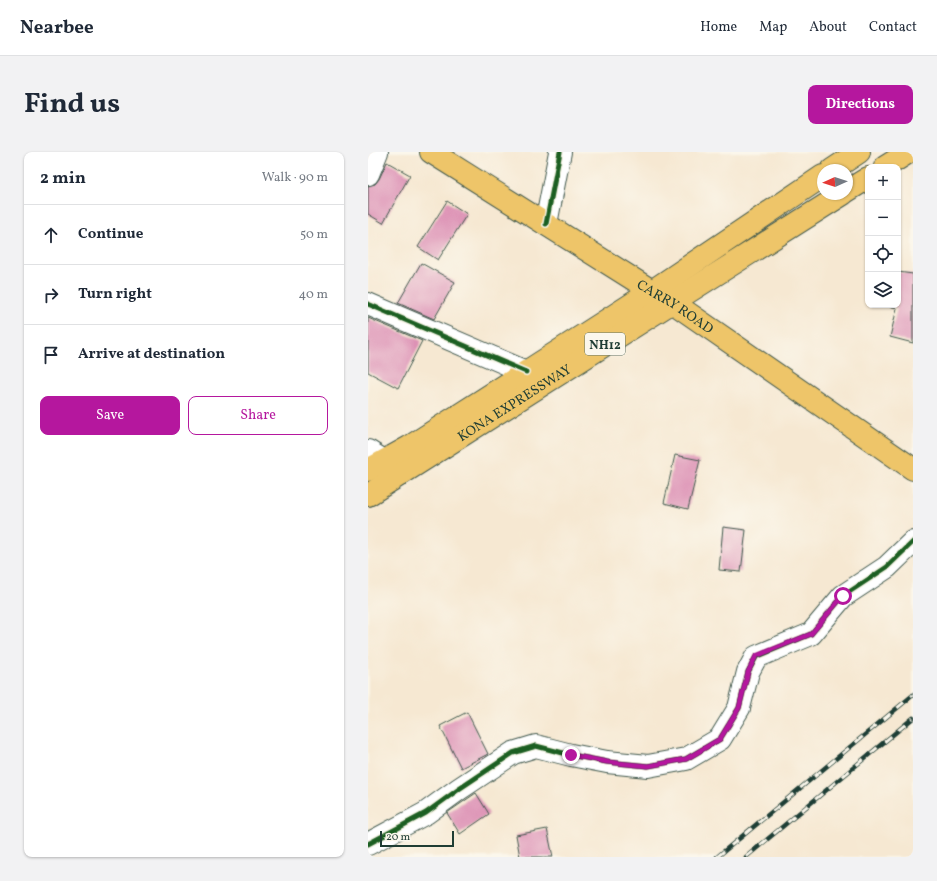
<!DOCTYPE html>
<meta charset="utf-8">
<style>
body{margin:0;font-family:Vollkorn,serif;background:#f2f2f3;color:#1f2937}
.controls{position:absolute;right:12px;top:12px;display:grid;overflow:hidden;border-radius:8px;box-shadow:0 1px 3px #0004}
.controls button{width:36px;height:36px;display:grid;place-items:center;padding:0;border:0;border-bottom:1px solid #e0e1e3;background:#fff;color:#1f2937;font:20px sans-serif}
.compass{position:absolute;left:449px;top:12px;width:36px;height:36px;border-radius:50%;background:#fff;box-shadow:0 1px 3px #0004;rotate:267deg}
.scale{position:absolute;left:12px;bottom:10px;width:74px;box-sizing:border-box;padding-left:4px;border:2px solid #1f3d34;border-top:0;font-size:11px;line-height:14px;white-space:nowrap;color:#1f3d34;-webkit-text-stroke:3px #fbf7ec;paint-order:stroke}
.stop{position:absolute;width:12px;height:12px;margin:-9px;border:3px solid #b5179e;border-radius:50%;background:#fff}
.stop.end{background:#b5179e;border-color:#fff;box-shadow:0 1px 4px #0008}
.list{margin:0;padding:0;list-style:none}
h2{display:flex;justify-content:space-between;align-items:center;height:52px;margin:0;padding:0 16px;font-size:17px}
h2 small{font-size:13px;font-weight:400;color:#747a83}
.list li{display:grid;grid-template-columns:26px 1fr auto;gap:12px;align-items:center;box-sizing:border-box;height:60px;padding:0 16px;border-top:1px solid #e0e1e3}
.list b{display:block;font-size:15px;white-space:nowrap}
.list em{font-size:13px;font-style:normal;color:#747a83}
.actions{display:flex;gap:8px;padding:12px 16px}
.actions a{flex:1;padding:9px 0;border:1px solid #b5179e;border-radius:8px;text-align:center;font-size:14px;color:#b5179e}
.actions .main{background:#b5179e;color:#fff}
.icon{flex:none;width:22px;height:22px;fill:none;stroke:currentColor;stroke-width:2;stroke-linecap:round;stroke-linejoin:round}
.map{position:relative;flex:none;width:545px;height:705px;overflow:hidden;border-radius:8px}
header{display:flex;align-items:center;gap:24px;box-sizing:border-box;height:56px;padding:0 20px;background:#fff;border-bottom:1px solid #e0e1e3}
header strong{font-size:19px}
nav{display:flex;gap:22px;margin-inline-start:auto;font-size:14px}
.intro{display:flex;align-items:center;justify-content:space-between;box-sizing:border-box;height:96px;padding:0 24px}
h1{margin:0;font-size:28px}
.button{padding:10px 18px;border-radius:8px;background:#b5179e;color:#fff;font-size:14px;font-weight:700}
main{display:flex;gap:24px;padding:0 24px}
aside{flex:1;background:#fff;border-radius:8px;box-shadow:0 1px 3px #0004}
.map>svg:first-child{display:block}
.building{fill:#dd92b5}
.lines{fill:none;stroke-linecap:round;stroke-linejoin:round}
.minor-casing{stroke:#3f574c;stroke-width:24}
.major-casing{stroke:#3f574c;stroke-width:24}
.highway-casing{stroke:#3f574c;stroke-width:24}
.minor{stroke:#fff;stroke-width:22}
.major{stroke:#eec569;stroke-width:22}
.highway{stroke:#eec569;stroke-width:22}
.rail-casing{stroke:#1f3d34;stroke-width:4.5}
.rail{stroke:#fbf7ec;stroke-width:3;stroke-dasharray:9;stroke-linecap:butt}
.cycleway-casing{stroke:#fbf7ec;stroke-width:8}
.cycleway{stroke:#1b5e20;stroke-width:5}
.route{stroke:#b5179e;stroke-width:5}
.labels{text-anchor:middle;stroke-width:4;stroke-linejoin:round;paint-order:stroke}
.shield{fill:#fbf7ec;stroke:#61756b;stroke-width:1}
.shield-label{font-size:13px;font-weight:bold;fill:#1f3d34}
.street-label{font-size:14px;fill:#1f3d34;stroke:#fbf7ec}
</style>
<header>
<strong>Nearbee</strong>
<nav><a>Home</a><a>Map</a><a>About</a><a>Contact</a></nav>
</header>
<div class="intro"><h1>Find us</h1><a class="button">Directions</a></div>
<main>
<aside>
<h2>2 min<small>Walk · 90 m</small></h2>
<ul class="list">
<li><svg class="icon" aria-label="ahead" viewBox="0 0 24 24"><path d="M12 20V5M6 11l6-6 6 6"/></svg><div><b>Continue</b></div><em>50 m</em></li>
<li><svg class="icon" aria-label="right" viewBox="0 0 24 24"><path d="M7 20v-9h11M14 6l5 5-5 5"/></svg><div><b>Turn right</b></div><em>40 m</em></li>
<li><svg class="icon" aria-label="arrive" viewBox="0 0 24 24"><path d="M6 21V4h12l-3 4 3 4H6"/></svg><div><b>Arrive at destination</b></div></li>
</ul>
<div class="actions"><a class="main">Save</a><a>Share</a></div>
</aside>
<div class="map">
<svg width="545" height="705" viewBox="0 0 545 705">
<rect width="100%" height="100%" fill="#fbf7ec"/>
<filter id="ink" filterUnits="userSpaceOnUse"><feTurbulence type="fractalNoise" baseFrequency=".025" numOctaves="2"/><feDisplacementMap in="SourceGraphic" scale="8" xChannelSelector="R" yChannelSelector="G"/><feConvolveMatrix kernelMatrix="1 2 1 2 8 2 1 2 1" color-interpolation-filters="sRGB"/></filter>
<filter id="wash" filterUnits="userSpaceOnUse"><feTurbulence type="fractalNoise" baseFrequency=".012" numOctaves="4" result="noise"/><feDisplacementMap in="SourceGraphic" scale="16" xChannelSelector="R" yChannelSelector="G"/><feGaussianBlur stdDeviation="0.9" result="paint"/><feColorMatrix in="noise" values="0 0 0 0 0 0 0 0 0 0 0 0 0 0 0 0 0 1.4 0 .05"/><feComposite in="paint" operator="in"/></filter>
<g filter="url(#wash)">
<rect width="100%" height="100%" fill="#f6e8d2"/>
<g id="blocks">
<g class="building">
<path d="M 19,10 L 42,23 L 15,71 L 0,62 L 0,34 L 7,32 L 11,27 Z"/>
<path d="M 79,49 L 99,62 L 70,108 L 50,95 Z"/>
<path d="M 53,111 L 87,130 L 66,167 L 30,151 Z"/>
<path d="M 530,120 L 545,122 L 545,191 L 522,185 L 529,156 L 516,153 L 530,153 Z"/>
<path d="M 0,166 L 54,189 L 30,236 L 0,220 Z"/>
<path d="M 307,303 L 332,308 L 320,357 L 296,351 Z"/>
<path d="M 355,375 L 378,378 L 373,420 L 351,418 Z"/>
<path d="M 99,560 L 120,602 L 93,616 L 72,574 Z"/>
<path d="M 108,641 L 121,662 L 92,682 L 79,661 Z"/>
<path d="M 179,677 L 185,705 L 152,705 L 148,683 Z"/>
</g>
</g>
</g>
<g filter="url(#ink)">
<use href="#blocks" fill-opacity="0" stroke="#3f574c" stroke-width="1"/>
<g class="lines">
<defs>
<g id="minor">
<path d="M 0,22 L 9,0"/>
<path d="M 178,72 L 192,0"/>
<path d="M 0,152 L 158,220"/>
<path d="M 0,299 L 16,309"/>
<path d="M 0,692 L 58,661 L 91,637 L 145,601 L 168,594 L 203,603 L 239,610 L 280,614 L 318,607 L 352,587 L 371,556 L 380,520 L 388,505 L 443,482 L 475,444 L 519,415 L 545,390"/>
</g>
<g id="major">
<path id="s1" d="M 63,0 L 284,139 L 304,150 L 545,317"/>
</g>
<g id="highway">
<path d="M 517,15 L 541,0"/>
<path d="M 464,18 L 491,0"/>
<path d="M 479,39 L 500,26"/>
<path d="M 0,318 L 41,295 L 284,139 L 455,24"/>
<path id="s2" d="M 0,343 L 475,42"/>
</g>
</defs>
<use href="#minor" class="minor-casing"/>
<use href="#major" class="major-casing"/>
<use href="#highway" class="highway-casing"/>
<use href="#minor" class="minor"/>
<use href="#major" class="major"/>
<use href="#highway" class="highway"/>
<defs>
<g id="rail">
<path d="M 349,705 L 545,543"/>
<path d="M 378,705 L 545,566"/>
</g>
</defs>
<use href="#rail" class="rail-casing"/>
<use href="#rail" class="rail"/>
<defs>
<g id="cycleway">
<path d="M 178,72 L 192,0"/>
<path d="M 0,152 L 158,220"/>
<path d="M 0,692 L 58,661 L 91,637 L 145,601 L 168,594 L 203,603 L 239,610 L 280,614 L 318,607 L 352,587 L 371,556 L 380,520 L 388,505 L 443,482 L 475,444 L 519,415 L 545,390"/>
</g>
</defs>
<use href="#cycleway" class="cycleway-casing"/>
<use href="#cycleway" class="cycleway"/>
</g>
</g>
<g class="lines" filter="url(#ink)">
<path class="route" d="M 203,603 L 239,610 L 280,614 L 318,607 L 352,587 L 371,556 L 380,520 L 388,504 L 443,482 L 475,444"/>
</g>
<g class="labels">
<rect class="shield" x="217" y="181" width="40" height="22" rx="3"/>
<g class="shield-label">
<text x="237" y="197">NH12</text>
</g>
<g class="street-label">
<text dy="5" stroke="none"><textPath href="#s1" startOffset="289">CARRY ROAD</textPath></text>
<text dy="5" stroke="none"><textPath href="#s2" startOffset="173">KONA EXPRESSWAY</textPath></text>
</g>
</g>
</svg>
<div class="controls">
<button>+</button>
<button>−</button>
<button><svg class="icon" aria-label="locate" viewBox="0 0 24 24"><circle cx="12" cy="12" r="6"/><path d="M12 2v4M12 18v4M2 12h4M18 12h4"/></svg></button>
<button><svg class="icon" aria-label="layers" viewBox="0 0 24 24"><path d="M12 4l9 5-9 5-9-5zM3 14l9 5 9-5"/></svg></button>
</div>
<svg class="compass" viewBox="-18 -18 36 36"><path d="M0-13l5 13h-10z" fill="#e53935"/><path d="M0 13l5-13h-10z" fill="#747a83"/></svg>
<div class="scale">20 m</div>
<div class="stop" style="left:475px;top:444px"></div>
<div class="stop end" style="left:203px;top:603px"></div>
</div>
</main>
